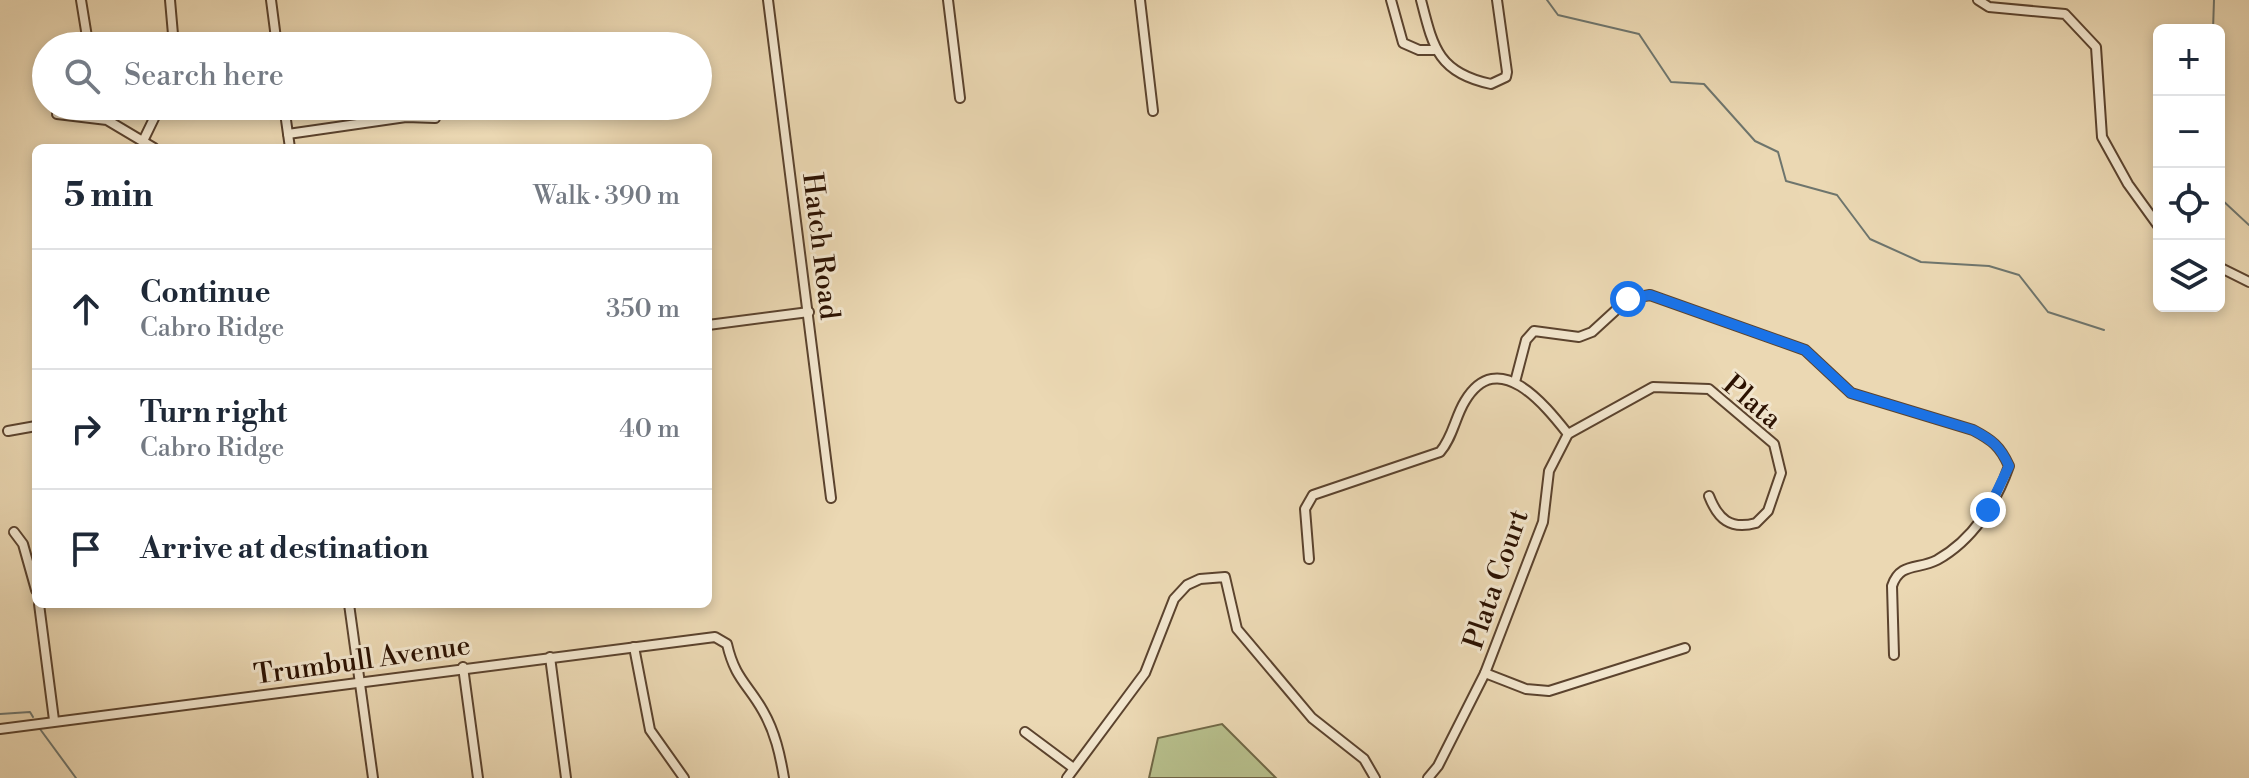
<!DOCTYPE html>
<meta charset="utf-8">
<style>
body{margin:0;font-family:"Libre Bodoni",serif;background:#f6f6f7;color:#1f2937}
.controls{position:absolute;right:24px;top:24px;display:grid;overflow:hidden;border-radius:12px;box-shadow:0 4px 12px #0003}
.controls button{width:72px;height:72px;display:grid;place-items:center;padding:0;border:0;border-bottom:2px solid #e0e1e3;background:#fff;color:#1f2937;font:40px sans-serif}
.stop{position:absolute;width:24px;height:24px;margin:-18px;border:6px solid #1a73e8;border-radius:50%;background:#fff}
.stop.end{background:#1a73e8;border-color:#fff;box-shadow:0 2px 8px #0008}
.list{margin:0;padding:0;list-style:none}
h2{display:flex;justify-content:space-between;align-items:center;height:104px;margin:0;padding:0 32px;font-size:34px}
h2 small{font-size:26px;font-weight:400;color:#747a83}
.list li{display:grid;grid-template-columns:52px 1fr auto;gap:24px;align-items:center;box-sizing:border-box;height:120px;padding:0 32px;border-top:2px solid #e0e1e3}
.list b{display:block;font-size:30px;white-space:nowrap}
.list p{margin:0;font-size:26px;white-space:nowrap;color:#747a83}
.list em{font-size:26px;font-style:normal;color:#747a83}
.icon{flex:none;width:44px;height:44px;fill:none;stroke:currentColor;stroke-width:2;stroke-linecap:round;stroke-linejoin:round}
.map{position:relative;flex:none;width:2249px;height:778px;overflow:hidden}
.search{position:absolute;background:#fff;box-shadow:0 4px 12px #0003;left:32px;top:32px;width:680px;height:88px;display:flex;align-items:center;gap:20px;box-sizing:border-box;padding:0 28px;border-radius:44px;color:#747a83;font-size:30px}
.panel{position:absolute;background:#fff;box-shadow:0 4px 12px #0003;left:32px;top:144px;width:680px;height:464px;border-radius:12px}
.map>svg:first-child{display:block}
.green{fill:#b7bf8c;stroke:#716846;stroke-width:2}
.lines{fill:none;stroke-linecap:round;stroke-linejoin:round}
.stream{stroke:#6e756d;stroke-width:2}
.street-casing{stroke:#5b432e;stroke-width:12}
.street{stroke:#f2e6ce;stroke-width:8}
.route{stroke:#1a73e8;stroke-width:10}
.labels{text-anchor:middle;stroke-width:6;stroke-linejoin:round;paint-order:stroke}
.street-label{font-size:28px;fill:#2b1101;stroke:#f2e6ce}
</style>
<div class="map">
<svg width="2249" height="778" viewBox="0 0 2249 778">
<rect width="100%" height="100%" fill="#ebd8b3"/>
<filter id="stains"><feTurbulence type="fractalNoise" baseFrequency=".0025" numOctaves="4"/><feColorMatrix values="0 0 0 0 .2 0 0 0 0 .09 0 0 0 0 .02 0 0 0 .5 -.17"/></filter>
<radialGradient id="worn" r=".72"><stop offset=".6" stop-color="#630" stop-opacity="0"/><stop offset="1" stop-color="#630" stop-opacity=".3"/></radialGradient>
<path class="green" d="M 1222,724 L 1276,778 L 1149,778 L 1158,738 Z"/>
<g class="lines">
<g class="stream">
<path d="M 1547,0 L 1558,15 L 1639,34 L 1671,82 L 1704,84 L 1755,141 L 1778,152 L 1786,181 L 1837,195 L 1870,239 L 1921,262 L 1989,266 L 2019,275 L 2048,312 L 2104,330"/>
<path d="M 2213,30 L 2214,0"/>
<path d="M 2219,192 L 2221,199 L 2249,225"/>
<path d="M 0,714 L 30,712 L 33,717"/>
<path d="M 40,729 L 76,778"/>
</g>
<defs>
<g id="street">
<path d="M 81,0 L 88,43"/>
<path d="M 170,0 L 174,46"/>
<path d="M 271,0 L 277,46"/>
<path d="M 768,0 L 831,498"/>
<path d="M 948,0 L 960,98"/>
<path d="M 1140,0 L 1153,111"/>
<path d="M 1391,0 L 1403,43 L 1419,50 L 1434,50"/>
<path d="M 1421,0 C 1433,47 1438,73 1491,84 L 1506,77 L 1507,72 L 1497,0"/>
<path d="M 1978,0 L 1989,7 L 2065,14 L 2096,47 L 2102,137 L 2128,184 L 2159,227"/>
<path d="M 284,106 L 290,148"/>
<path d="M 57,114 L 107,120 L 154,148"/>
<path d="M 288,134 L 406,117 L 435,118"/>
<path d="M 144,139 L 160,106"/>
<path d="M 2219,267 L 2249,282"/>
<path d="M 708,325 L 809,312"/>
<path d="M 1515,382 L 1526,340 L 1534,331 L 1579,337 L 1592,332 L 1628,299 L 1650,295 L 1805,350 L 1851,393 L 1973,430 C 1992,440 2000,446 2009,466 C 1996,503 1973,540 1937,560 C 1918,570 1900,562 1892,586 L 1894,655"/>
<path d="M 8,431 L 36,426"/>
<path d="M 14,532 L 23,544 L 36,590"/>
<path d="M 1309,559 L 1305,509 L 1313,495 L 1440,452 C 1453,437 1455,417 1465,401 C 1498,346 1545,405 1568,434"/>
<path d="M 39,604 L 54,720"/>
<path d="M 349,604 L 373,778"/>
<path d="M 634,647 L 650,730 L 684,778"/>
<path d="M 550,657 L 566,778"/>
<path d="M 463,667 L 478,778"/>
<path d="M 1485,673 L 1526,689 L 1549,691 L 1685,648"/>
<path d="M 0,729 L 715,637 L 727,644 C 735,679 748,684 763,711 C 775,732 780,754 784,778"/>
<path d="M 1025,732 L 1072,767"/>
<path d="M 1067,778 L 1145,673 L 1174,599 L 1187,585 L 1200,579 L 1225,577 L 1237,629 L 1312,718 L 1364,759 L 1375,778"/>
<path d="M 1428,778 L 1438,766 L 1485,673 L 1543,522 L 1549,471 L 1568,434 L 1653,387 L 1709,389 L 1774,444 L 1781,473 L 1768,511 L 1756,523 C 1730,530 1718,519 1709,496"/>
</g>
</defs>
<use href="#street" class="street-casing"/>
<use href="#street" class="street"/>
</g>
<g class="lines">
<path class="route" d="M 1628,299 L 1650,295 L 1805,350 L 1851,393 L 1973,430 C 1992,440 2000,446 2009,466 L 1988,510"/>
</g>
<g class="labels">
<g class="street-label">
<text transform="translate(822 246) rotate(83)" y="10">Hatch Road</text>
<text transform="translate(1753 401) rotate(40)" y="10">Plata</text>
<text transform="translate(1495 579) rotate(-71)" y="10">Plata Court</text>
<text transform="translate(362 659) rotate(-8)" y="10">Trumbull Avenue</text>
</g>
</g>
<rect width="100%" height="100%" filter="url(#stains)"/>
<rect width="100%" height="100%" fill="url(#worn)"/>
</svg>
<div class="controls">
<button>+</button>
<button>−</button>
<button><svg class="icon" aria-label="locate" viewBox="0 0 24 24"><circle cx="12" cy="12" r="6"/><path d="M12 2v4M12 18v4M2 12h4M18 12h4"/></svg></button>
<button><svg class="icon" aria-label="layers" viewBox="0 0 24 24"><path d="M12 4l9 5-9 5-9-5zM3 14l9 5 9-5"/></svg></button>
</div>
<div class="stop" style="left:1628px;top:299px"></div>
<div class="stop end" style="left:1988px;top:510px"></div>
<div class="search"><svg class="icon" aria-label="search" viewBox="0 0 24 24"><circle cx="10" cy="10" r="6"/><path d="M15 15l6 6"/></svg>Search here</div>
<section class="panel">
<h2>5 min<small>Walk · 390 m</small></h2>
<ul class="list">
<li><svg class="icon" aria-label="ahead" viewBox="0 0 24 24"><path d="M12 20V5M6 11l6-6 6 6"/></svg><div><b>Continue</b><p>Cabro Ridge</p></div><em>350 m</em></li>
<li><svg class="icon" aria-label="right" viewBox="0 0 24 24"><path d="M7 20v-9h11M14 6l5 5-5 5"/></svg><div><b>Turn right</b><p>Cabro Ridge</p></div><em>40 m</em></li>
<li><svg class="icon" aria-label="arrive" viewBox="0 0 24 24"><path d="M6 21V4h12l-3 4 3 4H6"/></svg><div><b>Arrive at destination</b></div></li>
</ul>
</section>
</div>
